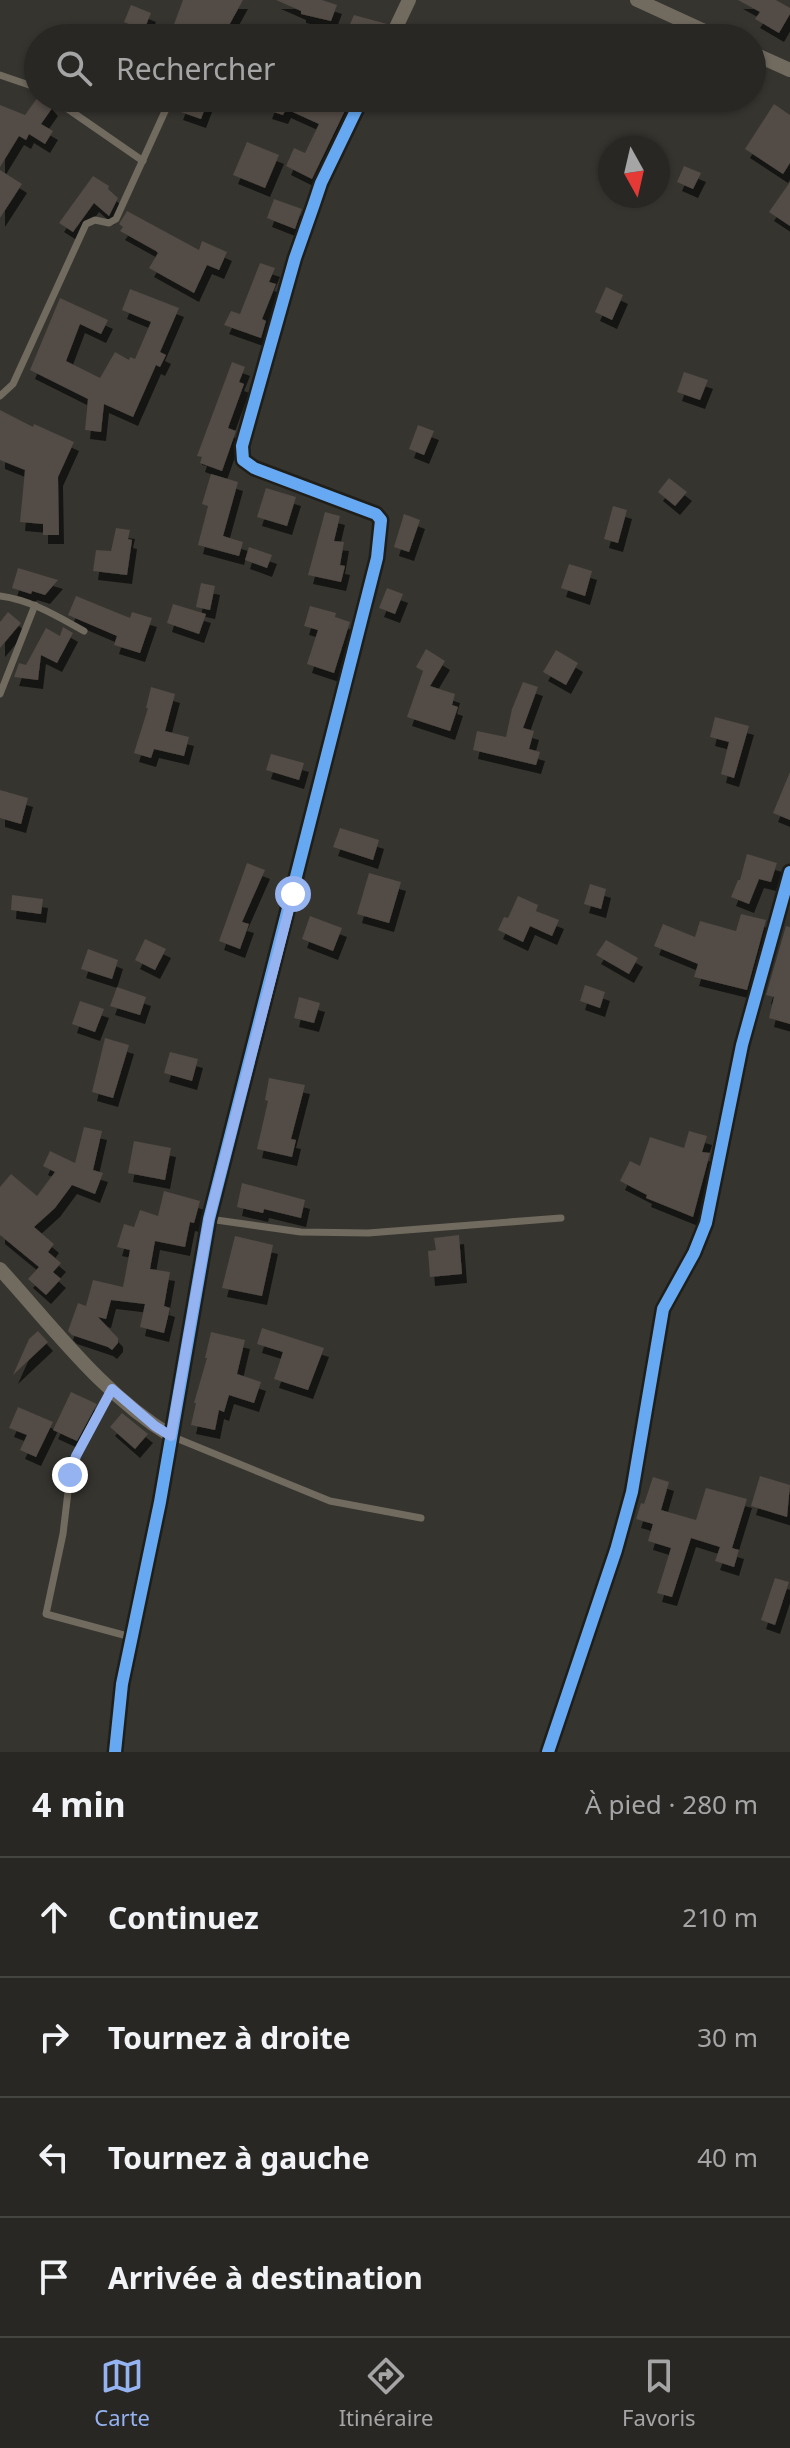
<!DOCTYPE html>
<html lang="fr">
<meta charset="utf-8">
<style>
body{margin:0;font-family:"Noto Sans",sans-serif;background:#343330;color:#f1f3f6}
.compass{position:absolute;left:598px;top:136px;width:72px;height:72px;border-radius:50%;background:#282723;box-shadow:0 2px 6px #0004;rotate:172deg}
.stop{position:absolute;width:24px;height:24px;margin:-18px;border:6px solid #95b2f1;border-radius:50%;background:#fff}
.stop.end{background:#95b2f1;border-color:#fff;box-shadow:0 2px 8px #0008}
.list{margin:0;padding:0;list-style:none}
h2{display:flex;justify-content:space-between;align-items:center;height:104px;margin:0;padding:0 32px;font-size:34px}
h2 small{font-size:26px;font-weight:400;color:#a5a5a6}
.list li{display:grid;grid-template-columns:52px 1fr auto;gap:24px;align-items:center;box-sizing:border-box;height:120px;padding:0 32px;border-top:2px solid #444441}
.list b{display:block;font-size:30px;white-space:nowrap}
.list em{font-size:26px;font-style:normal;color:#a5a5a6}
.icon{flex:none;width:44px;height:44px;fill:none;stroke:currentColor;stroke-width:2;stroke-linecap:round;stroke-linejoin:round}
.map{position:relative;flex:none;width:790px;height:1752px;overflow:hidden}
.search{position:absolute;background:#282723;box-shadow:0 2px 6px #0004;left:24px;right:24px;top:24px;height:88px;display:flex;align-items:center;gap:20px;box-sizing:border-box;padding:0 28px;border-radius:44px;color:#a5a5a6;font-size:30px}
.sheet{height:584px;background:#282723}
nav{display:flex;justify-content:space-around;align-items:center;box-sizing:border-box;height:112px;border-top:2px solid #444441;background:#282723;font-size:22px;color:#a5a5a6}
nav a{display:grid;justify-items:center;gap:4px}
nav .on{color:#95b2f1}
.map>svg:first-child{display:block}
.building{fill:#524b44;filter:url(#shadow)}
.lines{fill:none;stroke-linecap:round;stroke-linejoin:round}
.service{stroke:#716a5f;stroke-width:7}
.minor{stroke:#716a5f;stroke-width:14}
.cycleway-casing{stroke:#1f1e19;stroke-width:17}
.cycleway{stroke:#66a8f1;stroke-width:12}
.route{stroke:#95b2f1;stroke-width:10}
</style>
<div class="map">
<svg width="790" height="1752" viewBox="0 0 790 1752">
<defs>
<filter id="shadow"><feDropShadow dx="5" dy="9" stdDeviation="0" flood-color="#0009"/></filter>
</defs>
<rect width="100%" height="100%" fill="#35342f"/>
<g class="building">
<path d="M 183,0 L 243,0 L 222,38 L 169,38 Z"/>
<path d="M 276,0 L 322,0 L 337,5 L 331,21 L 301,14 L 301,11 Z"/>
<path d="M 738,0 L 776,0 L 790,8 L 790,14 L 779,33 L 755,19 L 760,12 Z"/>
<path d="M 131,5 L 151,13 L 144,30 L 124,22 Z"/>
<path d="M 354,15 L 387,24 L 381,38 L 344,38 Z"/>
<path d="M 38,97 L 45,98 L 53,107 L 41,124 L 53,131 L 45,144 L 29,134 L 26,140 L 19,136 L 0,167 L 0,105 L 25,115 Z"/>
<path d="M 183,98 L 209,98 L 201,119 L 178,111 Z"/>
<path d="M 261,98 L 351,98 L 312,179 L 286,166 L 294,148 L 305,153 L 319,124 L 286,109 L 283,115 L 267,110 L 270,102 Z"/>
<path d="M 774,104 L 790,115 L 790,163 L 783,174 L 745,149 Z"/>
<path d="M 247,142 L 279,155 L 265,188 L 233,175 Z"/>
<path d="M 684,166 L 701,173 L 693,189 L 677,182 Z"/>
<path d="M 0,170 L 22,184 L 0,218 Z"/>
<path d="M 93,176 L 109,186 L 108,189 L 118,198 L 109,216 L 94,203 L 73,232 L 59,223 Z"/>
<path d="M 790,182 L 790,226 L 769,212 Z"/>
<path d="M 274,199 L 302,209 L 295,229 L 267,218 Z"/>
<path d="M 127,211 L 199,250 L 202,241 L 227,252 L 219,270 L 207,265 L 194,293 L 149,268 L 158,253 L 156,251 L 120,231 L 123,227 L 119,224 Z"/>
<path d="M 260,263 L 275,268 L 269,282 L 276,284 L 262,319 L 266,321 L 261,338 L 224,325 L 231,311 L 240,314 Z"/>
<path d="M 606,287 L 623,295 L 612,320 L 595,312 Z"/>
<path d="M 130,289 L 179,308 L 160,352 L 166,355 L 160,367 L 156,365 L 133,417 L 104,404 L 101,432 L 85,430 L 88,399 L 30,370 L 60,298 L 108,320 L 101,334 L 80,324 L 66,361 L 100,378 L 115,352 L 129,360 L 130,357 L 135,359 L 151,322 L 122,310 Z"/>
<path d="M 232,362 L 245,367 L 239,382 L 244,384 L 228,428 L 236,431 L 222,471 L 200,463 L 202,457 L 197,456 Z"/>
<path d="M 684,372 L 708,380 L 700,400 L 677,392 Z"/>
<path d="M 0,410 L 33,427 L 34,424 L 74,442 L 58,477 L 59,535 L 43,535 L 43,524 L 20,522 L 25,470 L 0,460 Z"/>
<path d="M 418,425 L 434,431 L 424,455 L 409,449 Z"/>
<path d="M 211,474 L 238,482 L 223,536 L 243,542 L 239,556 L 198,545 L 208,506 L 202,504 Z"/>
<path d="M 669,478 L 687,492 L 675,506 L 658,492 Z"/>
<path d="M 266,488 L 296,497 L 287,526 L 257,517 Z"/>
<path d="M 613,506 L 627,510 L 618,543 L 604,539 Z"/>
<path d="M 325,512 L 340,516 L 334,541 L 344,542 L 340,565 L 345,566 L 341,582 L 308,575 Z"/>
<path d="M 404,514 L 420,520 L 409,552 L 394,547 Z"/>
<path d="M 116,528 L 130,530 L 128,539 L 132,540 L 127,575 L 93,571 L 96,550 L 111,551 Z"/>
<path d="M 249,547 L 272,555 L 267,568 L 245,560 Z"/>
<path d="M 569,564 L 592,571 L 585,596 L 561,588 Z"/>
<path d="M 18,568 L 58,580 L 45,595 L 32,591 L 31,594 L 12,588 Z"/>
<path d="M 201,583 L 215,586 L 210,610 L 196,607 Z"/>
<path d="M 387,588 L 403,594 L 395,614 L 379,608 Z"/>
<path d="M 76,596 L 130,618 L 132,612 L 152,618 L 140,653 L 114,645 L 117,636 L 68,615 Z"/>
<path d="M 173,604 L 206,614 L 199,634 L 167,623 Z"/>
<path d="M 310,606 L 336,613 L 335,617 L 350,622 L 334,673 L 307,664 L 318,630 L 304,626 Z"/>
<path d="M 8,612 L 21,623 L 0,648 L 0,622 Z"/>
<path d="M 63,627 L 73,633 L 57,663 L 41,655 L 38,680 L 14,677 L 19,663 L 26,665 L 46,628 L 60,636 Z"/>
<path d="M 426,649 L 445,661 L 430,686 L 455,694 L 452,705 L 458,707 L 450,731 L 407,717 L 423,671 L 416,667 Z"/>
<path d="M 556,650 L 578,663 L 566,685 L 543,672 Z"/>
<path d="M 523,682 L 538,687 L 523,728 L 534,731 L 529,749 L 540,752 L 536,765 L 473,750 L 477,731 L 506,737 L 512,709 Z"/>
<path d="M 151,687 L 175,694 L 165,731 L 189,737 L 184,756 L 154,749 L 151,758 L 134,753 L 148,708 L 146,708 Z"/>
<path d="M 715,717 L 749,726 L 734,778 L 721,774 L 729,742 L 710,737 Z"/>
<path d="M 271,754 L 304,763 L 299,780 L 266,770 Z"/>
<path d="M 790,772 L 790,820 L 773,813 Z"/>
<path d="M 0,790 L 28,798 L 21,824 L 0,818 Z"/>
<path d="M 340,828 L 379,840 L 373,860 L 333,847 Z"/>
<path d="M 747,854 L 777,863 L 771,882 L 759,879 L 749,904 L 731,897 L 738,880 L 740,880 Z"/>
<path d="M 247,863 L 265,870 L 242,922 L 249,924 L 240,949 L 219,941 Z"/>
<path d="M 369,873 L 401,882 L 389,923 L 357,914 Z"/>
<path d="M 590,884 L 606,889 L 601,909 L 584,904 Z"/>
<path d="M 12,895 L 43,899 L 41,914 L 11,910 Z"/>
<path d="M 518,896 L 538,905 L 536,911 L 559,920 L 552,936 L 530,926 L 523,942 L 498,930 L 504,917 L 508,918 Z"/>
<path d="M 741,914 L 766,920 L 747,990 L 694,977 L 698,964 L 654,946 L 663,924 L 695,937 L 700,921 L 736,931 Z"/>
<path d="M 310,916 L 342,928 L 333,951 L 302,939 Z"/>
<path d="M 786,926 L 790,927 L 790,1024 L 769,1018 L 774,997 L 766,995 Z"/>
<path d="M 145,939 L 166,949 L 155,970 L 135,960 Z"/>
<path d="M 606,940 L 638,958 L 629,974 L 596,955 Z"/>
<path d="M 88,949 L 118,960 L 112,979 L 81,969 Z"/>
<path d="M 585,985 L 605,992 L 600,1008 L 580,1001 Z"/>
<path d="M 117,987 L 146,997 L 140,1015 L 110,1006 Z"/>
<path d="M 299,997 L 320,1003 L 314,1023 L 294,1018 Z"/>
<path d="M 80,1001 L 104,1009 L 95,1032 L 72,1024 Z"/>
<path d="M 105,1038 L 129,1045 L 113,1098 L 92,1092 Z"/>
<path d="M 170,1052 L 198,1059 L 192,1081 L 164,1073 Z"/>
<path d="M 269,1078 L 305,1085 L 291,1139 L 296,1140 L 292,1157 L 257,1149 L 268,1101 L 265,1100 Z"/>
<path d="M 84,1127 L 102,1131 L 93,1170 L 103,1173 L 95,1194 L 72,1185 L 55,1208 L 34,1227 L 54,1244 L 48,1252 L 61,1263 L 53,1272 L 61,1279 L 46,1295 L 28,1279 L 39,1267 L 0,1235 L 0,1187 L 11,1174 L 37,1196 L 55,1172 L 43,1166 L 50,1151 L 75,1163 Z"/>
<path d="M 689,1131 L 707,1136 L 702,1152 L 710,1153 L 693,1217 L 646,1198 L 647,1195 L 620,1181 L 630,1161 L 640,1166 L 650,1137 L 684,1148 Z"/>
<path d="M 134,1141 L 171,1148 L 165,1180 L 128,1173 Z"/>
<path d="M 242,1183 L 305,1200 L 301,1218 L 264,1209 L 263,1213 L 237,1207 Z"/>
<path d="M 164,1191 L 200,1201 L 194,1223 L 190,1222 L 185,1247 L 155,1241 L 150,1269 L 170,1272 L 164,1306 L 170,1308 L 164,1333 L 140,1327 L 145,1304 L 111,1300 L 106,1319 L 98,1317 L 118,1338 L 118,1343 L 112,1350 L 108,1347 L 72,1335 L 68,1331 L 78,1303 L 86,1306 L 93,1280 L 123,1287 L 130,1250 L 117,1247 L 124,1224 L 134,1227 L 140,1210 L 158,1216 Z"/>
<path d="M 459,1235 L 462,1274 L 430,1277 L 428,1251 L 436,1250 L 434,1238 Z"/>
<path d="M 235,1236 L 273,1245 L 262,1296 L 222,1288 Z"/>
<path d="M 262,1328 L 324,1348 L 308,1390 L 274,1379 L 283,1352 L 257,1344 Z"/>
<path d="M 38,1331 L 48,1342 L 13,1375 L 29,1339 Z"/>
<path d="M 211,1332 L 245,1340 L 237,1374 L 261,1382 L 254,1403 L 229,1395 L 224,1412 L 219,1410 L 215,1430 L 191,1425 L 196,1403 L 194,1403 L 207,1358 L 205,1358 Z"/>
<path d="M 71,1392 L 97,1404 L 77,1441 L 53,1430 Z"/>
<path d="M 18,1407 L 53,1422 L 36,1457 L 20,1450 L 27,1435 L 9,1428 Z"/>
<path d="M 122,1413 L 148,1434 L 135,1449 L 110,1427 Z"/>
<path d="M 760,1476 L 790,1485 L 787,1517 L 751,1506 Z"/>
<path d="M 653,1477 L 669,1482 L 661,1510 L 696,1520 L 706,1488 L 747,1499 L 732,1548 L 739,1550 L 734,1567 L 715,1561 L 720,1547 L 691,1538 L 672,1597 L 657,1593 L 671,1548 L 648,1541 L 653,1524 L 636,1519 L 641,1503 L 644,1504 Z"/>
<path d="M 775,1578 L 789,1582 L 775,1625 L 761,1620 Z"/>
</g>
<g class="lines">
<g class="service">
<path d="M 0,75 L 38,88"/>
<path d="M 52,98 L 143,161"/>
<path d="M 0,396 L 13,384 L 86,224 L 95,220 L 109,223 L 116,219 L 171,98"/>
<path d="M 0,596 C 31,600 57,616 84,631"/>
<path d="M 0,694 L 35,605"/>
<path d="M 209,1219 L 301,1232 L 368,1233 L 561,1218"/>
<path d="M 112,1389 L 76,1456 L 70,1475 L 63,1534 L 46,1614 L 131,1637"/>
<path d="M 171,1436 L 330,1501 L 421,1518"/>
</g>
<g class="minor">
<path d="M 637,0 L 720,38"/>
<path d="M 391,38 L 409,0"/>
<path d="M 752,53 L 790,70"/>
<path d="M 0,1269 C 53,1327 102,1394 171,1436"/>
<path d="M 115,1752 L 122,1684 L 160,1502 L 209,1219 L 377,558 L 381,520 L 376,514 L 254,468 L 243,460 L 242,446 L 295,258 L 314,204 L 321,183 L 362,98"/>
<path d="M 548,1752 L 616,1550 L 632,1492 L 663,1309 L 694,1253 L 706,1223 L 742,1045 L 790,872"/>
</g>
<defs>
<g id="cycleway">
<path d="M 115,1752 L 122,1684 L 160,1502 L 209,1219 L 377,558 L 381,520 L 376,514 L 254,468 L 243,460 L 242,446 L 295,258 L 314,204 L 321,183 L 362,98"/>
<path d="M 548,1752 L 616,1550 L 632,1492 L 663,1309 L 694,1253 L 706,1223 L 742,1045 L 790,872"/>
</g>
</defs>
<use href="#cycleway" class="cycleway-casing"/>
<use href="#cycleway" class="cycleway"/>
</g>
<g class="lines">
<path class="route" d="M 70,1475 L 76,1456 L 112,1389 L 155,1426 L 171,1436 L 209,1219 L 293,894"/>
</g>
</svg>
<svg class="compass" viewBox="-18 -18 36 36"><path d="M0-13l5 13h-10z" fill="#e53935"/><path d="M0 13l5-13h-10z" fill="#a5a5a6"/></svg>
<div class="stop" style="left:293px;top:894px"></div>
<div class="stop end" style="left:70px;top:1475px"></div>
<div class="search"><svg class="icon" aria-label="search" viewBox="0 0 24 24"><circle cx="10" cy="10" r="6"/><path d="M15 15l6 6"/></svg>Rechercher</div>
</div>
<section class="sheet">
<h2>4 min<small>À pied · 280 m</small></h2>
<ul class="list">
<li><svg class="icon" aria-label="ahead" viewBox="0 0 24 24"><path d="M12 20V5M6 11l6-6 6 6"/></svg><div><b>Continuez</b></div><em>210 m</em></li>
<li><svg class="icon" aria-label="right" viewBox="0 0 24 24"><path d="M7 20v-9h11M14 6l5 5-5 5"/></svg><div><b>Tournez à droite</b></div><em>30 m</em></li>
<li><svg class="icon" aria-label="left" viewBox="0 0 24 24"><path d="M17 20v-9H6M10 6l-5 5 5 5"/></svg><div><b>Tournez à gauche</b></div><em>40 m</em></li>
<li><svg class="icon" aria-label="arrive" viewBox="0 0 24 24"><path d="M6 21V4h12l-3 4 3 4H6"/></svg><div><b>Arrivée à destination</b></div></li>
</ul>
</section>
<nav>
<a class="on"><svg class="icon" aria-label="map" viewBox="0 0 24 24"><path d="M3 6l6-2 6 2 6-2v14l-6 2-6-2-6 2zM9 4v14M15 6v14"/></svg>Carte</a>
<a><svg class="icon" aria-label="directions" viewBox="0 0 24 24"><path d="M12 3l9 9-9 9-9-9zM9 14v-3h6M13 9l2 2-2 2"/></svg>Itinéraire</a>
<a><svg class="icon" aria-label="saved" viewBox="0 0 24 24"><path d="M7 4h10v16l-5-4-5 4z"/></svg>Favoris</a>
</nav>
